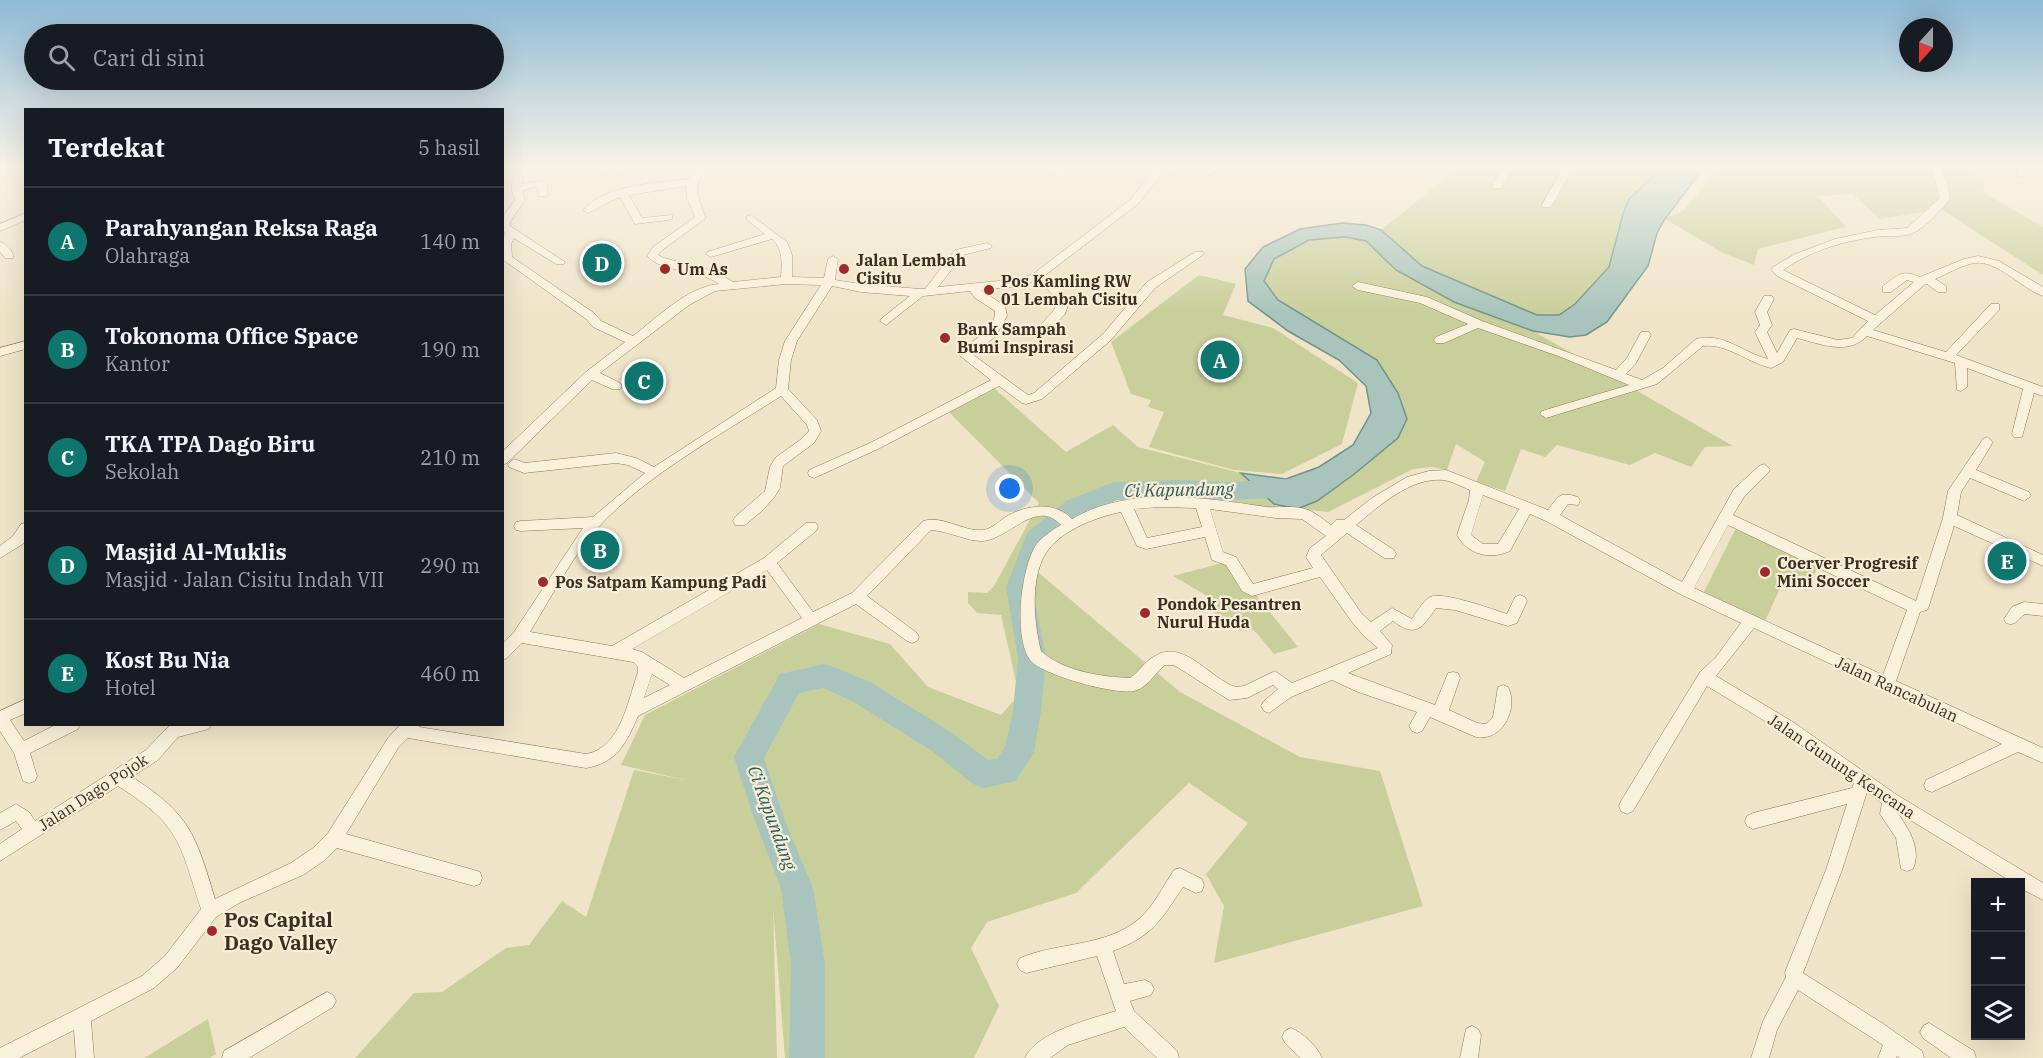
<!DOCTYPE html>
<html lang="id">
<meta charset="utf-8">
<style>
body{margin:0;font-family:"IBM Plex Serif",serif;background:#242831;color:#f1f3f6}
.controls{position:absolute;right:18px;bottom:18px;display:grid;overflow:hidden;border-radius:0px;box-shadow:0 6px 24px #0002}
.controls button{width:54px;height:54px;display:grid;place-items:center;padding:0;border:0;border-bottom:2px solid #363941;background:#171b24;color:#f1f3f6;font:30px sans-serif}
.compass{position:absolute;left:1899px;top:18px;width:54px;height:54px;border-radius:50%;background:#171b24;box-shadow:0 6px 24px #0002;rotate:201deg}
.you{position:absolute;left:1010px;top:489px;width:21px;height:21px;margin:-15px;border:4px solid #fff;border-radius:50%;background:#1a73e8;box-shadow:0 0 0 9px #1a73e833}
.badge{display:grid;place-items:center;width:39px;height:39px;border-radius:50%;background:#0f766e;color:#fff;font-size:20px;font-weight:700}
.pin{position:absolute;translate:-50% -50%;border:3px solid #fff;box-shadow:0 2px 6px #0006}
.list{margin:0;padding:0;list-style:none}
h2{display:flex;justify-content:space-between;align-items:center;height:78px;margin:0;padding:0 24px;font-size:26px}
h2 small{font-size:20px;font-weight:400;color:#9ea1a6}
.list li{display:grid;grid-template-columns:39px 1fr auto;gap:18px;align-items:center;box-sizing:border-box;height:108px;padding:0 24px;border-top:2px solid #363941}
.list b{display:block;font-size:22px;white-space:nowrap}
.list p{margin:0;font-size:20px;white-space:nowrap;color:#9ea1a6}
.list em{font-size:20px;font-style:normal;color:#9ea1a6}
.icon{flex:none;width:33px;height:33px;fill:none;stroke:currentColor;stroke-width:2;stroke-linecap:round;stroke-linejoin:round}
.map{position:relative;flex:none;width:2043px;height:1058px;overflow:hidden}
.search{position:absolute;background:#171b24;box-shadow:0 6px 24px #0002;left:24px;top:24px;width:480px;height:66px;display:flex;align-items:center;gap:15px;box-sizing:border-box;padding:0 21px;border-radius:33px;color:#9ea1a6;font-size:22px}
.panel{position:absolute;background:#171b24;box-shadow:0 6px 24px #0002;left:24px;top:108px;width:480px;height:618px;border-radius:0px}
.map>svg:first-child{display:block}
.green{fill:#c9cf9b}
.water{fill:#a9c4bc;stroke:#6f938a;stroke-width:1.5}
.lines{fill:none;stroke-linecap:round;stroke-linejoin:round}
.river{fill:#a9c4bc;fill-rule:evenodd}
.street-casing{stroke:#8d765c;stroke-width:1}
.street{fill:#faf1dc;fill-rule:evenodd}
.poi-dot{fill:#9e2a2b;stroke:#f7eed8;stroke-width:2}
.labels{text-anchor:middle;stroke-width:4.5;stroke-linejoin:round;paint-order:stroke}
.poi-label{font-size:16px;font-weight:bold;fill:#3d2e20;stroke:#f7eed8;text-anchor:start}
.street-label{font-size:16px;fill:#3d2e20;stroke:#f7eed8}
.water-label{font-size:18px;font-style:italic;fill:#2f5d5a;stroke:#f7eed8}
.near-poi-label{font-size:20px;font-weight:bold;fill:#3d2e20;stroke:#f7eed8;text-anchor:start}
</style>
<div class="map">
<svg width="2043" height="1058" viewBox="0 0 2043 1058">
<rect width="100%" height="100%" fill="#f0e4c8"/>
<g class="green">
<path d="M 1461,166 L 1665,166 L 1629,199 L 1623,214 L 1609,267 L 1575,304 L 1559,315 L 1537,315 L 1422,266 L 1381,230 Z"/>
<path d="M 1720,166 L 1957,166 L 1985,180 L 1983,192 L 2043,227 L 2043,275 L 1941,209 L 1880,219 L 1852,194 L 1818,196 L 1846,227 L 1758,249 L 1754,265 L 1723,253 L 1665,219 L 1684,210 Z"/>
<path d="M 1345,237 L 1366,241 L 1396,270 L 1454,302 L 1533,331 L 1733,446 L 1705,447 L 1691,467 L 1655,453 L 1630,465 L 1557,445 L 1545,457 L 1521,449 L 1505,491 L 1476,482 L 1485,462 L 1456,444 L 1447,470 L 1432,467 L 1413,469 L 1328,512 L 1297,509 L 1398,438 L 1377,360 L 1278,300 L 1264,281 L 1274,259 L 1309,240 Z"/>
<path d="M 1199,275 L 1236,284 L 1223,315 L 1273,328 L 1358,383 L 1342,444 L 1282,474 L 1234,470 L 1149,447 L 1164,412 L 1148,407 L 1151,400 L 1131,394 L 1111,342 Z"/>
<path d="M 995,389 L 1066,452 L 1113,425 L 1138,447 L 1241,473 L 1282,512 L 1212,499 L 1138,493 L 1089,504 L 1053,530 L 1033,568 L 1180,692 L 1300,757 L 1380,771 L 1423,906 L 1214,963 L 1224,906 L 1206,874 L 1248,823 L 1189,783 L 1076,893 L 987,922 L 971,948 L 999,1006 L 974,1058 L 785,1058 L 773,907 L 777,1058 L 355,1058 L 414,993 L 442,992 L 506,948 L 529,945 L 562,901 L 586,917 L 634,770 L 685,780 L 621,765 L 645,715 L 819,624 L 890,644 L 928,687 L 1001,715 L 1019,695 L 1001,615 L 977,613 L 968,603 L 968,592 L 987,593 L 994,586 L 1039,503 L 949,412 Z"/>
<path d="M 1737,526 L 1819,564 L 1807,591 L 1784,580 L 1765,621 L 1704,592 Z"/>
<path d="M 1230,561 L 1238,577 L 1257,596 L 1298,647 L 1274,654 L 1254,630 L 1240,631 L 1213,612 L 1219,603 L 1173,576 Z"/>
<path d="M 208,1019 L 216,1054 L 210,1058 L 144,1058 Z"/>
</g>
<path class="water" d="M 1665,166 L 1705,166 L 1665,219 L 1657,233 L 1648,266 L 1607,322 L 1586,335 L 1570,337 L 1533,331 L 1454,302 L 1396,270 L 1366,241 L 1345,237 L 1309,240 L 1274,259 L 1264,281 L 1278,300 L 1377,360 L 1398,393 L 1407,419 L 1398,438 L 1353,475 L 1317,501 L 1297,509 L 1274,504 L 1241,473 L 1286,479 L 1319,467 L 1353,445 L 1371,413 L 1366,386 L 1339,360 L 1288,331 L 1248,301 L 1245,269 L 1263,247 L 1300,229 L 1342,223 L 1366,225 L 1381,230 L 1422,266 L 1537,315 L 1559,315 L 1575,304 L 1609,267 L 1623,214 L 1629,199 Z"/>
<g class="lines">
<path class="river" d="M 1293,479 L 1302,481 L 1305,488 L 1302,495 L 1293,497 L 1225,500 L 1178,498 L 1117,500 L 1084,515 L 1047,546 L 1032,587 L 1046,658 L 1041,711 L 1034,752 L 1016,781 L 984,788 L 973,784 L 932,751 L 852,701 L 823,688 L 799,693 L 764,758 L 785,821 L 813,888 L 825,964 L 825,1058 L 789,1058 L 791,964 L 781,888 L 755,821 L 734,757 L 780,674 L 824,664 L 834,667 L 872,683 L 952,733 L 988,760 L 997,759 L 1005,747 L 1013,711 L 1018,658 L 1006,587 L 1027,533 L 1066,501 L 1114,482 L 1178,480 L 1225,482 Z"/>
<defs>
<g id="street">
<path d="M 523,166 L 534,166 L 523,177 L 522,184 L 546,180 L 548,194 L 547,196 L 539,196 L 537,186 L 522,191 L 525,200 L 510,222 L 510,226 L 565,262 L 564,264 L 556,264 L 514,238 L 511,244 L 512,257 L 594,313 L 601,321 L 633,336 C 658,317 687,287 719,284 C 699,269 663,273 647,256 L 653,247 L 695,217 L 687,198 L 686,186 L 629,195 L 642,218 L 672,215 L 672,219 L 668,220 L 635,224 L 620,197 C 608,201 599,209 588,213 L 583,210 C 607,184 656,183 689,179 L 695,166 L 705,166 C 693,189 697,195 706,218 L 661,251 L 658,255 L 664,258 L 717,272 L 733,282 L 781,277 C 782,262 783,249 772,239 L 711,257 L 706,254 L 707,252 L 765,234 L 747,220 L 747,216 L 751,215 L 787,242 L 792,255 L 792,277 L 824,278 L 828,259 L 833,256 L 838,259 L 835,280 L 861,284 L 920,289 L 925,289 L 955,250 L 987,243 L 992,246 L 991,248 L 963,255 L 938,287 L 1019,279 L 1033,274 L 1130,200 L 1151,173 L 1178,166 L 1195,166 L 1159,177 L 1138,204 L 1044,276 L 1062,289 L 1069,303 L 1065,314 L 1045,335 L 1041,336 L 1035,332 C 1055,305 1071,307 1036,280 L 1021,286 L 981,290 L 1005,306 L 1007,316 L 995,337 L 972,354 L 1028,395 L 1034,393 L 1103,334 L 1147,282 L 1195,252 L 1203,252 L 1204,254 L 1155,288 L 1111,340 L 1042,399 L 1026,404 L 1022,403 L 999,386 L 878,449 L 814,478 L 809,476 L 808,473 L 809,470 L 870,443 L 991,380 L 959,355 C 970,338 995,334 995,311 L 975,298 L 970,291 L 923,296 L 886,325 L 880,321 L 882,318 L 910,296 L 861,292 L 832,286 L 797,341 L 791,360 L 788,389 L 817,420 L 821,431 L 814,443 L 783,466 L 780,488 L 775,496 L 763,510 L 745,525 L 735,525 L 733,521 L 735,517 L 765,491 L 770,467 L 775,458 L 800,440 L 809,431 L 807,425 L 781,396 C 719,436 635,481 589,538 C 568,565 548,602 530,632 L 612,646 L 764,558 L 806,523 L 816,523 L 818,527 L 816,531 L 777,563 L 813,612 L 852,593 L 923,521 C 944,515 963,532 983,530 C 992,529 999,521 1007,516 C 1027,505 1055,501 1072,519 C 1131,485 1202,498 1267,507 C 1279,508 1296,505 1308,510 C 1316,513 1324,520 1331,525 L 1336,520 L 1344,520 L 1372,498 L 1407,477 L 1429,471 L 1446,470 L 1548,510 C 1559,496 1559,491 1578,497 L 1580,501 L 1578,505 L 1568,504 L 1560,515 L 1682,582 L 1734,489 L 1759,466 L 1764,464 L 1770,469 L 1769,472 L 1744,497 L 1733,515 L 1916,601 L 1943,518 L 1948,491 L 1983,439 L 1987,437 L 1993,442 L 1976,470 L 2029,492 L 2031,496 L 2024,501 L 1970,478 L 1961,492 L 1957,515 L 2043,555 L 2043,566 L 1954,526 L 1929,606 L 1927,610 L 1920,612 L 1896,681 L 2043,748 L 2043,763 L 2018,752 L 1932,792 L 1926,790 L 1924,785 L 1926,780 L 2002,744 L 1754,628 L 1716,676 L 1793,722 L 1897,795 L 2043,883 L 2043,900 L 2020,888 L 2020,882 L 2012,882 L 1897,812 C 1908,828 1922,848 1913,869 L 1907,871 L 1901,869 L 1896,838 L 1880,814 L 1882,803 L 1867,792 L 1842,870 L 1803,973 L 1882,1023 L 1922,1051 L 1924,1058 L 1900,1058 L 1897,1056 L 1896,1058 L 1878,1058 L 1883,1045 L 1798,990 L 1777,1030 L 1769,1058 L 1751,1058 L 1763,1021 L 1786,977 L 1785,972 L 1826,870 L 1847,804 L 1753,829 L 1747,826 L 1745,821 L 1747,816 L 1753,813 L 1852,788 L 1854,783 L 1783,732 L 1707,686 L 1633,811 L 1627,814 L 1621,811 L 1619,806 L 1621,801 L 1700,672 L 1716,657 L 1741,623 L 1680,594 L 1546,521 L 1530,514 L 1510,551 C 1490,560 1468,555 1457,535 L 1469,500 L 1470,490 C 1462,487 1452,481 1443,480 C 1411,477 1379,506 1356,525 L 1394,550 L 1396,554 L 1394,558 L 1384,558 L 1347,533 L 1321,555 L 1362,614 L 1371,622 L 1392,608 L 1412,619 C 1416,613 1423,601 1430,597 C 1442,591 1492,609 1507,614 L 1515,597 L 1520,595 L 1525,597 L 1527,601 L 1517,623 L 1508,626 L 1455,610 L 1436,608 C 1422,627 1417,639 1393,621 L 1380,631 L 1392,645 L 1391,654 L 1348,673 L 1435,705 L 1448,673 L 1453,672 L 1458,673 L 1460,678 L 1449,710 L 1477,723 L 1486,724 L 1493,717 L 1498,687 L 1503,685 L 1508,687 C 1519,709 1502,742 1476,737 L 1430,717 L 1422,731 L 1417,733 L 1412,731 L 1409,726 L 1417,712 L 1358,692 L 1332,680 L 1291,697 L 1269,713 L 1264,711 L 1261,706 L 1264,701 L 1278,689 L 1273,685 L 1247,698 L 1229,700 L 1174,665 L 1165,665 C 1155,673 1147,688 1134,691 C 1116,695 1041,675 1030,660 C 1013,637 1021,568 1036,545 C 1042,537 1052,530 1061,525 C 1036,497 1008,541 981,541 C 967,541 948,531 931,530 L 867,596 L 917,633 L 919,637 L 917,641 L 912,643 L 907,641 L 856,604 L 638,716 C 627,742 617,763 586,768 L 408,738 L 398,748 L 346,834 L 474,870 L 480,872 L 482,878 L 480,884 L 474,886 L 337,848 L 325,860 L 303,875 L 239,903 L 216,917 L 177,968 L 154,988 L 91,1021 L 94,1058 L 76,1058 L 74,1030 L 19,1058 L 0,1058 L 0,1048 L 142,976 L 165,956 L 201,909 C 179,842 181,826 118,786 L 0,861 L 0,844 L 22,829 L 16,821 L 0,830 L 0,813 L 16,804 L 29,812 L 35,821 L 146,750 L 171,724 L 211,724 L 209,729 L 178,737 L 158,760 L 132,777 C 190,814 196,835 215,899 L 291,863 L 313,848 L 328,833 L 388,738 L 401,724 L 419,724 L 419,727 L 586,754 C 621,748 628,700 638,672 L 638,667 L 633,662 L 522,643 L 507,658 L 502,660 L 502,644 L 514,632 L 583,528 L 521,531 L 516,530 L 514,526 L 516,522 L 521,521 L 593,517 L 645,473 L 628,465 L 616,463 L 524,473 L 509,467 L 508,464 L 514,459 L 525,463 L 616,453 L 636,458 L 654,467 L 776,388 L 779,360 L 785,341 L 821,285 L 786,284 L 715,291 L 689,305 L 600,373 L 620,383 L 622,386 L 620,389 L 612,389 L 592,380 L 507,463 L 502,465 L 502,452 L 587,371 L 625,342 L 593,327 L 586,319 L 502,259 L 502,240 L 506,233 L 502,230 L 502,218 L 515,200 C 509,185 511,177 523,166 ZM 1483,495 L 1519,509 L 1498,544 L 1483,544 L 1471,535 ZM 1160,507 L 1196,508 L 1202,527 L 1147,538 L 1134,509 ZM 1210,509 L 1276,518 L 1302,519 L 1326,536 L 1310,548 L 1306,557 L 1313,568 L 1253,584 L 1236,557 L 1223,552 ZM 1121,512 L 1137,546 L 1146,549 L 1205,537 L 1212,560 L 1226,565 L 1242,591 L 1252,596 L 1320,577 L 1352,622 L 1364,636 L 1378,648 L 1292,683 L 1275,671 L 1244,686 L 1236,687 C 1211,680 1184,638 1155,656 C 1145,661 1139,672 1130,678 C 1102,677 1062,671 1041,651 C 1034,623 1029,576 1048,550 C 1064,529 1097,517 1121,512 ZM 1728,525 L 1907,610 L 1883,675 L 1694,588 ZM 767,570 L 802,618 L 684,678 L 642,652 L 632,649 ZM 652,674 L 670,685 L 644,698 Z"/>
<path d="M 622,166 L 637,166 L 608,177 L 603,174 Z"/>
<path d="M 1035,166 L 1050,166 L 1072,176 L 1067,179 L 1063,178 Z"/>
<path d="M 1216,166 L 1230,166 L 1207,176 L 1202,173 Z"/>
<path d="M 1504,166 L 1514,166 L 1501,188 L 1493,188 L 1492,186 Z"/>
<path d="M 1564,166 L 1574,166 L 1551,207 L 1543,207 L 1542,205 Z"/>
<path d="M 1931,166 L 1940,167 L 1947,182 L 1950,198 C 1942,210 1926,227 1913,233 C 1901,238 1888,235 1875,237 C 1843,241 1810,251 1783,270 L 1875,315 L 1914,282 L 1907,280 L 1891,292 L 1883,292 L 1883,286 C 1899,275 1901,269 1920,277 L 1964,259 L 1978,256 L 1999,261 L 2043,287 L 2043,296 C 2022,289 1997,260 1975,263 C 1961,265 1947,274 1935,279 L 1946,286 L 1946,292 L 1938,292 L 1927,284 L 1924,285 L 1873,330 L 1946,352 L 1991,304 L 1999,304 L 1999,310 L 1956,355 L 2043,387 L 2043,396 L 2034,393 L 2022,437 L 2014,437 L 2012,434 L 2023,389 L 1967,368 L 1967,387 L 1961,391 L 1957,390 L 1955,363 L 1867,336 C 1848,356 1821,344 1797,338 L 1783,362 L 1771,368 C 1748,363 1727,343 1703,346 L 1657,384 L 1546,418 L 1540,414 L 1542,411 L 1629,385 L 1561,357 L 1478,328 L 1444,343 L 1436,343 L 1434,340 L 1436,337 L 1468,324 L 1420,303 L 1358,290 L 1352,286 L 1358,282 L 1427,297 L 1482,321 L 1616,370 L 1627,358 L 1641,332 L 1649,332 L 1651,335 L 1636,363 L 1626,374 L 1642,380 L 1663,368 L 1696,339 C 1724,332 1743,353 1768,359 L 1755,332 L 1760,325 L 1755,312 L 1764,296 L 1772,296 L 1774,299 L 1767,312 L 1772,325 L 1767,332 L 1777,353 L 1790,330 L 1794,329 L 1838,340 L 1852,338 L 1868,321 L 1777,276 L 1771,269 L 1773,267 L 1795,254 L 1835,239 L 1878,230 L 1907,228 L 1940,198 Z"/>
<path d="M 2018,166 L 2028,166 L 2026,176 L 2018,176 Z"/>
<path d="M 26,213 L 26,220 L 0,231 L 0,224 Z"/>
<path d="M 0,242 C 6,243 15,253 13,258 L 5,258 L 0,252 Z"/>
<path d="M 26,341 L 26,349 L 0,356 L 0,348 Z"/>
<path d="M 26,523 L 26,540 L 23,544 L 0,558 L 0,546 L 13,536 L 21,524 Z"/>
<path d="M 2024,602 L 2043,604 L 2043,616 L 2025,614 C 2017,619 2016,627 2006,623 L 2004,619 L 2012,607 Z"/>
<path d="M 26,699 L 26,713 L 10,720 L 24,741 L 57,724 L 80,724 L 78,729 L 30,753 L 37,776 L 35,781 L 29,783 L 23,781 L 14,753 L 0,731 L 0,711 Z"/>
<path d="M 1180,868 L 1202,879 L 1204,885 L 1202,891 L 1196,893 L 1183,887 C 1160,921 1153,936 1113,951 L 1124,984 L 1145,980 L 1151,983 L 1154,989 L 1151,995 L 1130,1001 L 1134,1011 L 1177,1051 L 1179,1058 L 1157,1058 L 1124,1027 L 1068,1045 L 1050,1058 L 1025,1058 C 1036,1032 1091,1019 1116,1011 L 1097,956 L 1026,973 L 1020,970 L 1017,964 L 1020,958 C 1058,942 1106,947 1139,919 C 1154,906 1163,886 1174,870 Z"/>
<path d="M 327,992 L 333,995 L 336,1001 L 333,1007 L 249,1058 L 222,1058 L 224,1051 Z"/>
<path d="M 1929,1023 L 1974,1051 L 1976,1058 L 1951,1058 L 1923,1038 L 1920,1032 L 1923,1026 Z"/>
<path d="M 1472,1026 L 1478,1029 L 1481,1035 L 1478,1058 L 1460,1058 L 1466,1029 Z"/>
<path d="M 1291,1028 C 1303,1033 1317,1046 1322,1058 L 1300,1058 L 1285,1043 L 1282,1037 L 1285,1031 Z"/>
</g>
</defs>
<use href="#street" class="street-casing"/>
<use href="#street" class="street"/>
</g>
<linearGradient id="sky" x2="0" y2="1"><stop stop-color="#8fbad6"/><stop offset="0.53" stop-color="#f8f3e6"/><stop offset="1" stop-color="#f8f3e6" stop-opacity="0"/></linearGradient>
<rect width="2043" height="314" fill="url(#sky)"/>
<g class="poi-dot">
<circle cx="665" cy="269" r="6"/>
<circle cx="844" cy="269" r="6"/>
<circle cx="989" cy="290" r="6"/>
<circle cx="945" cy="338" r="6"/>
<circle cx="1765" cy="572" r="6"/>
<circle cx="543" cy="582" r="6"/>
<circle cx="1145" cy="613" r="6"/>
<circle cx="212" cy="931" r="6"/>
</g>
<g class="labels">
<g class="poi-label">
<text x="856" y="266">Jalan Lembah<tspan x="856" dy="18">Cisitu</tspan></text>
<text x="677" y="275">Um As</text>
<text x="1001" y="287">Pos Kamling RW<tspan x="1001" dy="18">01 Lembah Cisitu</tspan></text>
<text x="957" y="335">Bank Sampah<tspan x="957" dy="18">Bumi Inspirasi</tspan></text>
<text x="1777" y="569">Coerver Progresif<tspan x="1777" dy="18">Mini Soccer</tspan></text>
<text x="555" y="588">Pos Satpam Kampung Padi</text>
<text x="1157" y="610">Pondok Pesantren<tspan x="1157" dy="18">Nurul Huda</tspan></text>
</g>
<g class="street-label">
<text transform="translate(1897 689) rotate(25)" y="6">Jalan Rancabulan</text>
<text transform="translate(1842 766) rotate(34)" y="6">Jalan Gunung Kencana</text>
<text transform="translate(93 792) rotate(-33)" y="6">Jalan Dago Pojok</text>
</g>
<g class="water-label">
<text transform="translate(1179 490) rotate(-1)" y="6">Ci Kapundung</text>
<text transform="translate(772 818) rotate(70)" y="6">Ci Kapundung</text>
</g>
<g class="near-poi-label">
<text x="224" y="927">Pos Capital<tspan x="224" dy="23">Dago Valley</tspan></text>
</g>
</g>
</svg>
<div class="controls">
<button>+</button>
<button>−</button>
<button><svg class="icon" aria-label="layers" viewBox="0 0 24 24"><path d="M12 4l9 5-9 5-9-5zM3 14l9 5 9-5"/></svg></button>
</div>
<svg class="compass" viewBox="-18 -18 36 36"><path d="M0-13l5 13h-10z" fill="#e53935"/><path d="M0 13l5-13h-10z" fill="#9ea1a6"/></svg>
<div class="you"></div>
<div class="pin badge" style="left:1220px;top:360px">A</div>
<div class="pin badge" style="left:600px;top:550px">B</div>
<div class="pin badge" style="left:644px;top:381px">C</div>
<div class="pin badge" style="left:602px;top:263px">D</div>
<div class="pin badge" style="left:2007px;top:561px">E</div>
<div class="search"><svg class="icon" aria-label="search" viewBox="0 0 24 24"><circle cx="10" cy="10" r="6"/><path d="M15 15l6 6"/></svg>Cari di sini</div>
<section class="panel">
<h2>Terdekat<small>5 hasil</small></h2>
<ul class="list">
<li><span class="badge">A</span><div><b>Parahyangan Reksa Raga</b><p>Olahraga</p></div><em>140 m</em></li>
<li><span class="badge">B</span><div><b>Tokonoma Office Space</b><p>Kantor</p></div><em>190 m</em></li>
<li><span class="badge">C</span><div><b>TKA TPA Dago Biru</b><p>Sekolah</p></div><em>210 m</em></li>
<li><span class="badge">D</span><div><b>Masjid Al-Muklis</b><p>Masjid · Jalan Cisitu Indah VII</p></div><em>290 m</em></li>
<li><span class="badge">E</span><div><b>Kost Bu Nia</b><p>Hotel</p></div><em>460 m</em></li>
</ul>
</section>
</div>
